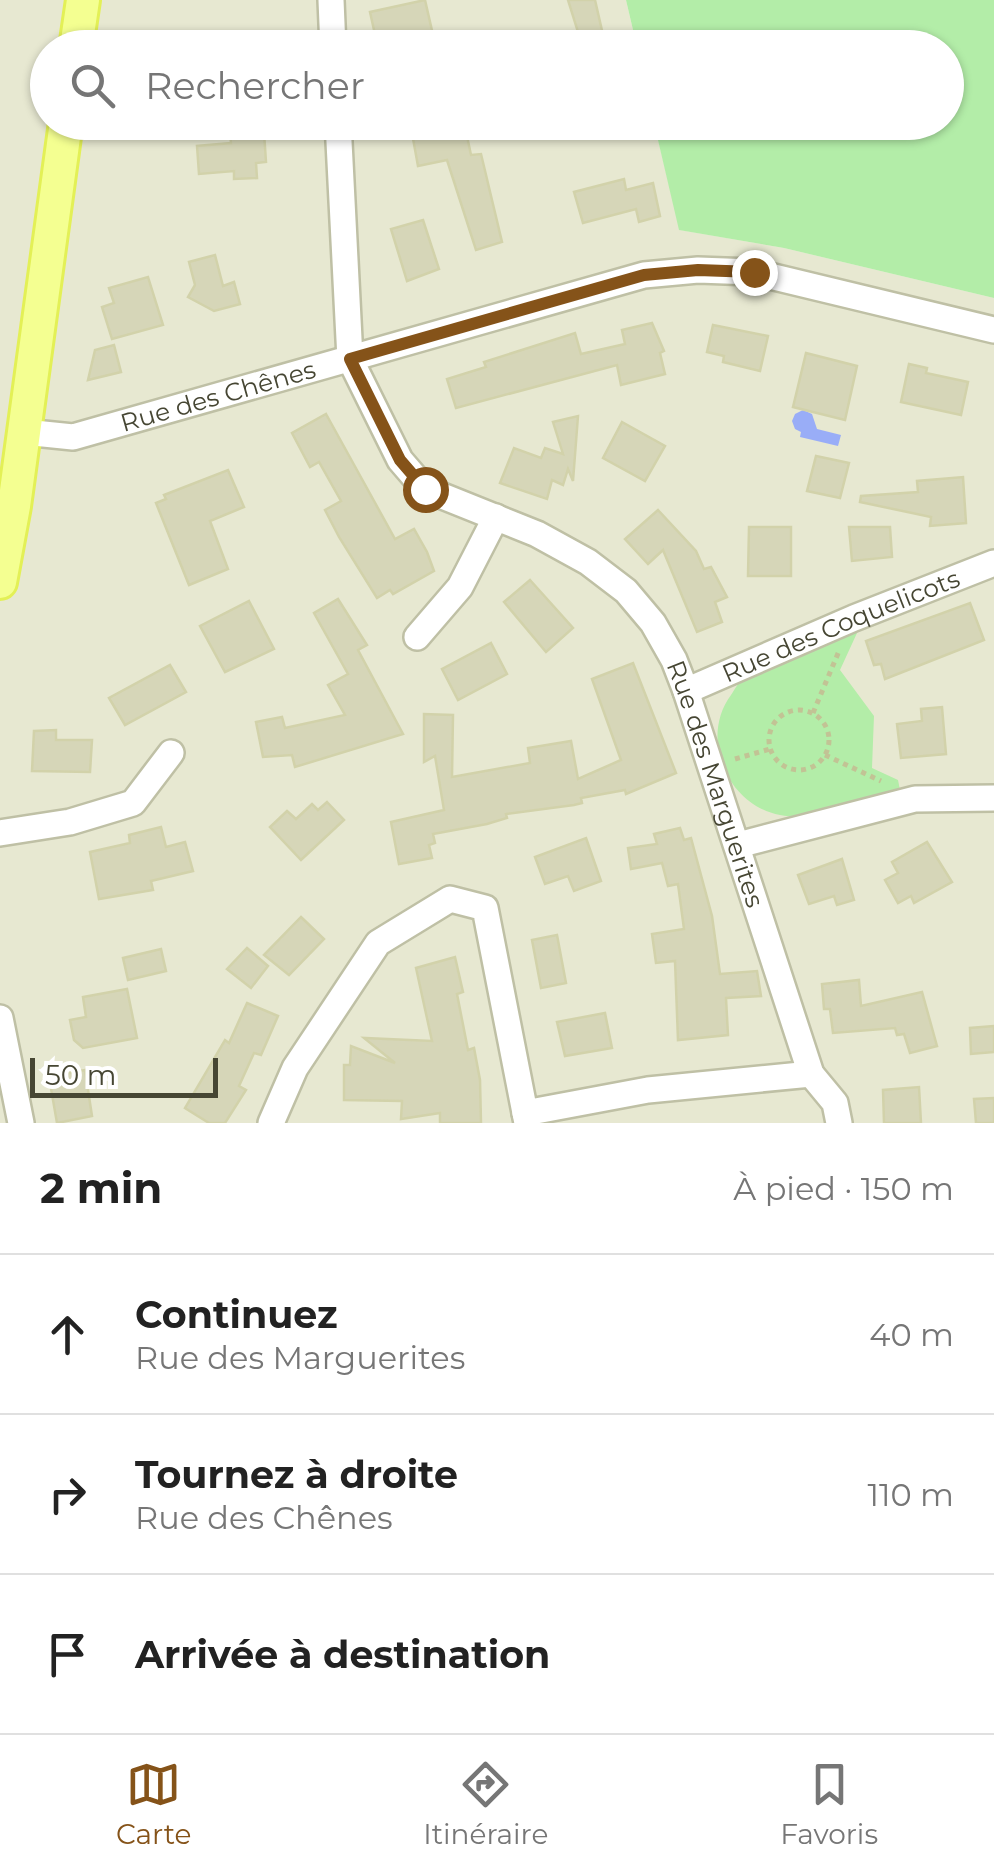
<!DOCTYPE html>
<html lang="fr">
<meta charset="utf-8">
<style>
body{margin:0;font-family:Montserrat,sans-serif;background:#f6f6f6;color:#222}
.scale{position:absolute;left:30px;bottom:25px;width:188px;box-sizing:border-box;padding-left:10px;border:5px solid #464633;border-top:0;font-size:28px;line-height:35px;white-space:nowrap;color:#464633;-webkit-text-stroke:8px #fff;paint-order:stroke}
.stop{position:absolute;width:30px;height:30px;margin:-22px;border:8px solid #855319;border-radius:50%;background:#fff}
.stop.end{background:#855319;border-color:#fff;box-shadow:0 2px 10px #0008}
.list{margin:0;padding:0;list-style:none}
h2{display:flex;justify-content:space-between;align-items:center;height:130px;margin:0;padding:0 40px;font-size:42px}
h2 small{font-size:32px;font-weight:400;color:#767676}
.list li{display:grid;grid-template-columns:65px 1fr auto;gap:30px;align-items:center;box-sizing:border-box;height:160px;padding:0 40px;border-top:2px solid #e0e0e0}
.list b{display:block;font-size:38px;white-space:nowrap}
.list p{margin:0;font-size:32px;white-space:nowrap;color:#767676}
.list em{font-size:32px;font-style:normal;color:#767676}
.icon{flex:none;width:55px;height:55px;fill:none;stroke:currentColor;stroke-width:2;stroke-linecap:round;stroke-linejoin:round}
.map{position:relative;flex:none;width:994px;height:1123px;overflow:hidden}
.search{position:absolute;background:#fff;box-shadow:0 2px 8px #0004;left:30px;right:30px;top:30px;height:110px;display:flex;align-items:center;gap:25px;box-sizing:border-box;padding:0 35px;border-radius:55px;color:#767676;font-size:38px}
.sheet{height:610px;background:#fff}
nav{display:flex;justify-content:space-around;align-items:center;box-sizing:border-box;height:140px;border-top:2px solid #e0e0e0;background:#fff;font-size:28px;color:#767676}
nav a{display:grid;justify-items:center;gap:5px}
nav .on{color:#855319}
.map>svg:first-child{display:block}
.residential{fill:#e7e8d1}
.green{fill:#b3eda8}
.water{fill:#99adf7}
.building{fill:#d6d6b8;stroke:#d2d2aa;stroke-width:2.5}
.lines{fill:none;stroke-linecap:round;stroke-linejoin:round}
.minor-casing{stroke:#bfc0a5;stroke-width:30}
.major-casing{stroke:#e3f056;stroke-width:38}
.path{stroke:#c2c395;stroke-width:5;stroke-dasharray:5 5;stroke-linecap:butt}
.minor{stroke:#fff;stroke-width:25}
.major{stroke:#f4ff91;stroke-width:32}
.route{stroke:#855319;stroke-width:12}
.labels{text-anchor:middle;stroke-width:8;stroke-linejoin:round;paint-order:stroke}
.street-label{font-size:25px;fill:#464633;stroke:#fff}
</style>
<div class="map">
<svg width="994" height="1123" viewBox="0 0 994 1123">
<rect width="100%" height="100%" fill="#f2f4e4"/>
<path class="residential" d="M 0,0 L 626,0 L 637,47 L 48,48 L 48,122 L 654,123 L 680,230 L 784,248 L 994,298 L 994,1123 L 0,1123 Z"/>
<g class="green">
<path d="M 626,0 L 994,0 L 994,298 L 784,248 L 679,230 L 654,123 L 946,122 L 946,48 L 637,47 Z"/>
<path d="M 844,632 L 857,633 L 840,670 L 874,716 L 872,768 L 898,780 L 900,790 C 864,801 819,823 780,815 C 727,805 699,738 731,695 C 735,689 739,681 745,677 C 767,661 817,644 844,632 Z"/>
</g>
<path class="water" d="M 803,410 L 812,414 L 817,429 L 841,435 L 838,446 L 800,437 L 801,432 L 795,429 L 792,421 L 795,414 Z"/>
<g class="building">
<path d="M 425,0 L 436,48 L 378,48 L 370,12 Z"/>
<path d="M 568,0 L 595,0 L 606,48 L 583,48 Z"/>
<path d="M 410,122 L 464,122 L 471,155 L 481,154 L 502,242 L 476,250 L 447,160 L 418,166 Z"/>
<path d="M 250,124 L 250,134 L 264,132 L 266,162 L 256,163 L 257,178 L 234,179 L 234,171 L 199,174 L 197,146 L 231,143 L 229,125 Z"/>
<path d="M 624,179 L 626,190 L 653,183 L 660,216 L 639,222 L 636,209 L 583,223 L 574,192 Z"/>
<path d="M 423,220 L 439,269 L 407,281 L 391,229 Z"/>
<path d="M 215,255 L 223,286 L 234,282 L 240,304 L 214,311 L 188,297 L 195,285 L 189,262 Z"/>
<path d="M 148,277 L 163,325 L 112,339 L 102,307 L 114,303 L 109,288 Z"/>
<path d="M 652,323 L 664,351 L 660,353 L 665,374 L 621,385 L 617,365 L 456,408 L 447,379 L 486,367 L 484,362 L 575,333 L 581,354 L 625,344 L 622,330 Z"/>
<path d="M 713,325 L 768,336 L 760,371 L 723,362 L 724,356 L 707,352 Z"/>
<path d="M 114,345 L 121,372 L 88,380 L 95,350 Z"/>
<path d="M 806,353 L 857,366 L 845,420 L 793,407 Z"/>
<path d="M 909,364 L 927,368 L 926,373 L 968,382 L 961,415 L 901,402 Z"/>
<path d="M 326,414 L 395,539 L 414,529 L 427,552 L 434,571 L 393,594 L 390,590 L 377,598 L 339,537 L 325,510 L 341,501 L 319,462 L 310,467 L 292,433 Z"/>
<path d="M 578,416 L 573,481 L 568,469 L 563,485 L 552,480 L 547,499 L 500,483 L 514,448 L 541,458 L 545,448 L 563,454 L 553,422 Z"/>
<path d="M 622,422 L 665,446 L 645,481 L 603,458 Z"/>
<path d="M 816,456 L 849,463 L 840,498 L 807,491 Z"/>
<path d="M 228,470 L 244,507 L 210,521 L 228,569 L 189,585 L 156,503 L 166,499 L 164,495 Z"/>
<path d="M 963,477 L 966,523 L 930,526 L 931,517 L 860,502 L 861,496 L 918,492 L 917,481 Z"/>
<path d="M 658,510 L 696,551 L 704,569 L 711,567 L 727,597 L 715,602 L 722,622 L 697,632 L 663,550 L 648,564 L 625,539 Z"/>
<path d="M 749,527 L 791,527 L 791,576 L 748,576 Z"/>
<path d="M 849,527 L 890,527 L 892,557 L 852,561 Z"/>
<path d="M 530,580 L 573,628 L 546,652 L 504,602 Z"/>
<path d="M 338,599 L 367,645 L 358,650 L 403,734 L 295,767 L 292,755 L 263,757 L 256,722 L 282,717 L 285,728 L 345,715 L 328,685 L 348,674 L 314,613 Z"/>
<path d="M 249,601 L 274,649 L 225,672 L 200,626 Z"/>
<path d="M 970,603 L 984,640 L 885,679 L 881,664 L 874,665 L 866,641 Z"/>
<path d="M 491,643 L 507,674 L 458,700 L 442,669 Z"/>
<path d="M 633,663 L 676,773 L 626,794 L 625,790 L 581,798 L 582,803 L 574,805 L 506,814 L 507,818 L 487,824 L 433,834 L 435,843 L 429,845 L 432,858 L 399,864 L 391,822 L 444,810 L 435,756 L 424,762 L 424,714 L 453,715 L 452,777 L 530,763 L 528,748 L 571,741 L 578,779 L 621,760 L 592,679 Z"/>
<path d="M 170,665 L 186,692 L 125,725 L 109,698 Z"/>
<path d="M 942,707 L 946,754 L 901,758 L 897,724 L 922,721 L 921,709 Z"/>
<path d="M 56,730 L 56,740 L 92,740 L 90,772 L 32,771 L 34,731 Z"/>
<path d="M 327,802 L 344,820 L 301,860 L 270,827 L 287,811 L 296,819 L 312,804 L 318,810 Z"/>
<path d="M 161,827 L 166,847 L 185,842 L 193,871 L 151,881 L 153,890 L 99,899 L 90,852 L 130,843 L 129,835 Z"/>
<path d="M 680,828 L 684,840 L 691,838 L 712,916 L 720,974 L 757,971 L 761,996 L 726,998 L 728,1035 L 678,1040 L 675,961 L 656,963 L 652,934 L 684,929 L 678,884 L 668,886 L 662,863 L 631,869 L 628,848 L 657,844 L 654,834 Z"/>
<path d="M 586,838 L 601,881 L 574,891 L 568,876 L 545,884 L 535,857 Z"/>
<path d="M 927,842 L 952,882 L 914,903 L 911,896 L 898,903 L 885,880 L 898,873 L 892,862 Z"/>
<path d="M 842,859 L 854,900 L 837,905 L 834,896 L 809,904 L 798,875 Z"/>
<path d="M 301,917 L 324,939 L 289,975 L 264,955 Z"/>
<path d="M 557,935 L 566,983 L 541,988 L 532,940 Z"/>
<path d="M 247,948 L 268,966 L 251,988 L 227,969 Z"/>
<path d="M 161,949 L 166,971 L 128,980 L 123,958 Z"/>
<path d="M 455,957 L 463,992 L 457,994 L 468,1050 L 474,1048 L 480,1080 L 481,1123 L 440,1123 L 440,1113 L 401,1119 L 402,1101 L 344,1100 L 344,1065 L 350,1065 L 351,1046 L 395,1063 L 364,1038 L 432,1041 L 416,968 Z"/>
<path d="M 859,980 L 861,1006 L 922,992 L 937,1046 L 910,1053 L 904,1034 L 897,1035 L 895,1028 L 833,1033 L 830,1009 L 824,1009 L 822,984 Z"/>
<path d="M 127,989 L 137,1038 L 83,1048 L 74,1040 L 70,1020 L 86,1017 L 83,997 Z"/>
<path d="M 247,1003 L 278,1016 L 261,1055 L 254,1053 L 239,1086 L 246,1090 L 225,1123 L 209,1123 L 185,1108 L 225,1040 L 229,1043 Z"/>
<path d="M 605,1013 L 612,1048 L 565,1056 L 557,1022 Z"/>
<path d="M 994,1026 L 994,1052 L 971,1054 L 970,1028 Z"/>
<path d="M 85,1070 L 92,1116 L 57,1123 L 49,1077 Z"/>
<path d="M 919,1087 L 921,1123 L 884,1123 L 883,1090 Z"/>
<path d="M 994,1098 L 994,1123 L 976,1123 L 974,1099 Z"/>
</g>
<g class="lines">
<defs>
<g id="minor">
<path d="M 331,0 L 333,48"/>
<path id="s1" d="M 338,122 L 350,359 L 400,460 L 425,489 L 537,534 L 588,562 L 626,591 L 653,623 L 674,660 L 686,691 L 811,1074 L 835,1103 L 839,1123"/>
<path id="s2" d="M 24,432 L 73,437 L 644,275 L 698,270 L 753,272 L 994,330"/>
<path d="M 417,637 L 460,587 L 496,517"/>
<path id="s3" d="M 686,691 L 854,618 L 994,563"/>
<path d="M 0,833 L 70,822 L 133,803 L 171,753"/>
<path d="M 738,845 L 915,799 L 994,798"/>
<path d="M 0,1018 L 21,1123"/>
<path d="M 525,1113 L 648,1090 L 811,1074"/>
<path d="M 271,1123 L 295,1068 L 378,943 L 450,899 L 485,908 L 527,1123"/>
</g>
<g id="major">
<path d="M 76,48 L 83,0"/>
<path d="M 0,582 L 14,506 L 66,122"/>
</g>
</defs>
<use href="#minor" class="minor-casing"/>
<use href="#major" class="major-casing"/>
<g class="path">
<circle cx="799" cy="740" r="30"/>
<path d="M 813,713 L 839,651"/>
<path d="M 825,755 L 881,781"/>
<path d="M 735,759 L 770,749"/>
</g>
<use href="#minor" class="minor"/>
<use href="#major" class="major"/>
</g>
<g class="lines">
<path class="route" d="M 425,489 L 400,460 L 350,359 L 644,275 L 698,270 L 754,272"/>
</g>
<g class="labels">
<g class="street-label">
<text dy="9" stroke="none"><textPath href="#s2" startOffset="200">Rue des Chênes</textPath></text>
<text dy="9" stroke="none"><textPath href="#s3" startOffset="168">Rue des Coquelicots</textPath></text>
<text dy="9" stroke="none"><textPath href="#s1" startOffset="830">Rue des Marguerites</textPath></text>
</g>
</g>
</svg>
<div class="scale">50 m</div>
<div class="stop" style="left:425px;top:489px"></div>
<div class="stop end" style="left:754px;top:272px"></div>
<div class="search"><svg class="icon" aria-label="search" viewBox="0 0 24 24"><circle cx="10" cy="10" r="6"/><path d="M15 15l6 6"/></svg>Rechercher</div>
</div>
<section class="sheet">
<h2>2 min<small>À pied · 150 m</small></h2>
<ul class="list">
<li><svg class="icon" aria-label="ahead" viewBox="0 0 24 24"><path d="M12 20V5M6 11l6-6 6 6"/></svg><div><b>Continuez</b><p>Rue des Marguerites</p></div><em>40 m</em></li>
<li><svg class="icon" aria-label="right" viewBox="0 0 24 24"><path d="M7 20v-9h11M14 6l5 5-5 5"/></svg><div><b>Tournez à droite</b><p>Rue des Chênes</p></div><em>110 m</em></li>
<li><svg class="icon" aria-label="arrive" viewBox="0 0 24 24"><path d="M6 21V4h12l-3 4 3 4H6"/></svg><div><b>Arrivée à destination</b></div></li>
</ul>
</section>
<nav>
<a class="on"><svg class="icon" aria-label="map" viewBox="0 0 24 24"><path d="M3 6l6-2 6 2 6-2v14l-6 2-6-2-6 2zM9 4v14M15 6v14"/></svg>Carte</a>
<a><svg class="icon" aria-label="directions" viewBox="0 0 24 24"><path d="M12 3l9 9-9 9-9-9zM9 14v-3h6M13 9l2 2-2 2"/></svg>Itinéraire</a>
<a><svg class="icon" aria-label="saved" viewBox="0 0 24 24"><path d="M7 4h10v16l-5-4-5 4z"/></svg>Favoris</a>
</nav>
